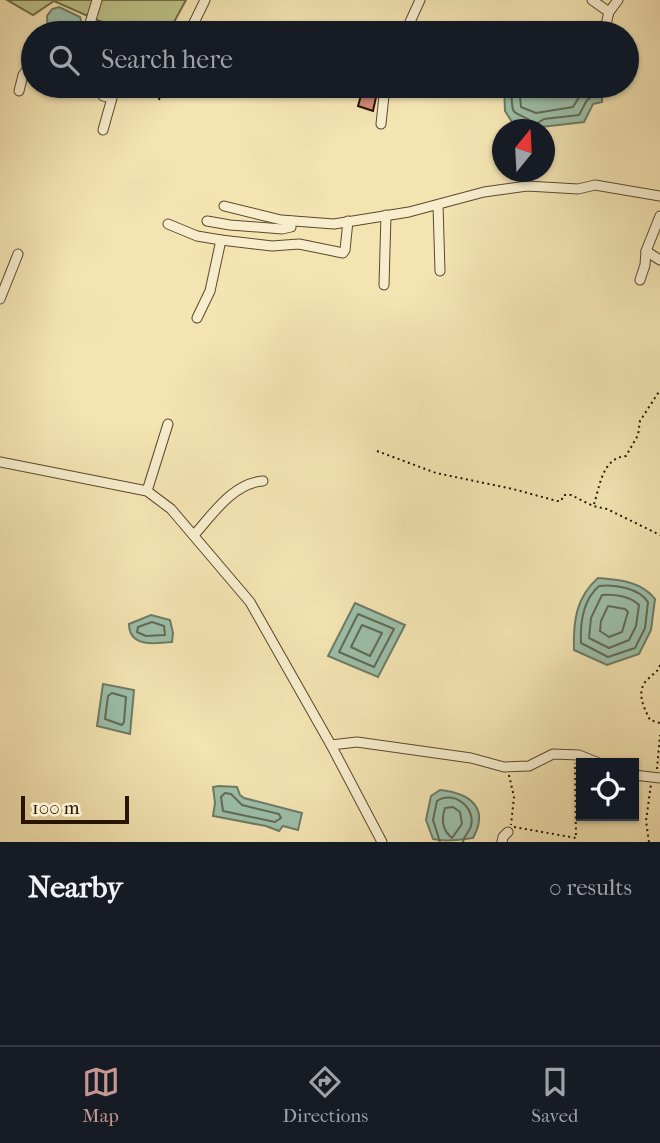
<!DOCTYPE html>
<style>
body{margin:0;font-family:"IM FELL French Canon",serif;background:#242831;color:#f1f3f6}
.controls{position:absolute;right:21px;bottom:21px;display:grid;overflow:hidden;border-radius:0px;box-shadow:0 2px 5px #0004}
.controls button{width:63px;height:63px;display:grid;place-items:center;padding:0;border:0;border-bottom:2px solid #363941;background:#171b24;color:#f1f3f6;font:35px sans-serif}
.compass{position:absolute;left:492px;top:119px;width:63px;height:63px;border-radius:50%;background:#171b24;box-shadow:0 2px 5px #0004;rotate:18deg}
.scale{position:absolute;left:21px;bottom:18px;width:108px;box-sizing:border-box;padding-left:7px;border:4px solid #281401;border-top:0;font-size:19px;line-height:24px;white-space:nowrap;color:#281401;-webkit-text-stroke:5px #f7edcd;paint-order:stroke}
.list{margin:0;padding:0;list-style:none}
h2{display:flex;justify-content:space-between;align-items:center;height:91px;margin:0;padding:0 28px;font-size:30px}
h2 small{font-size:23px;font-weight:400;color:#9ea1a6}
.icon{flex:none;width:38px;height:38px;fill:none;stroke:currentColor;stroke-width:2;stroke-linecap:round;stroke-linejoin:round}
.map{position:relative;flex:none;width:660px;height:842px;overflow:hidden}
.search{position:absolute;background:#171b24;box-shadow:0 2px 5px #0004;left:21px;right:21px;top:21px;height:77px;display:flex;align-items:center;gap:18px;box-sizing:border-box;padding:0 24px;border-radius:38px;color:#9ea1a6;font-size:26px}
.sheet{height:203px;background:#171b24}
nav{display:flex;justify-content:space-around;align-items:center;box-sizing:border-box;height:98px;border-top:2px solid #363941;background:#171b24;font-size:19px;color:#9ea1a6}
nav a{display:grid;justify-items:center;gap:4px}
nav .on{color:#c59692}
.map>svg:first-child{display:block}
.green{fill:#bdc48a;stroke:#726c46;stroke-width:2}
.water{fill:#9cbfa9;stroke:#6e7b66;stroke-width:2}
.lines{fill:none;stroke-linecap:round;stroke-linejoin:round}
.shore{stroke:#626a55;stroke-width:2}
.building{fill:#cd8678;stroke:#281401;stroke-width:2}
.minor-casing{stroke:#5b482d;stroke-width:11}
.path{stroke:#281401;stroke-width:2;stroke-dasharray:2 3.5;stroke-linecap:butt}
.minor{stroke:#f7edcd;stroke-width:9}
</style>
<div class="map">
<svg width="660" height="842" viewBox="0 0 660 842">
<rect width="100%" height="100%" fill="#f3e4b2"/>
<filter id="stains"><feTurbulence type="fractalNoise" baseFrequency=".00286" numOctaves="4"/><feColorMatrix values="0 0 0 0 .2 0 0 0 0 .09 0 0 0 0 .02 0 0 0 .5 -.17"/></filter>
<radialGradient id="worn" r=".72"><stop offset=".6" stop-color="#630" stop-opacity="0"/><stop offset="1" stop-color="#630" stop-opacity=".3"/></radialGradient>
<path class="green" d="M 7,0 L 186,0 L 168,33 L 126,33 L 54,1 L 33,15 Z"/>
<g class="water">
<path d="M 59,7 L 80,17 L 83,28 L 80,33 L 48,33 L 47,16 L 52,9 Z"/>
<path d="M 504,86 L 602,86 L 602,102 L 593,104 L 584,122 L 533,128 L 512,122 L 505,111 Z"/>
<path d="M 598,578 C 619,580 641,581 655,599 L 651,630 L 639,654 L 607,665 L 574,650 C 573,622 576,597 598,578 Z"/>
<path d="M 355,603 L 405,625 L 378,677 L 328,656 Z"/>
<path d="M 151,615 L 170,620 L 173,633 L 172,642 C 154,644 129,647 129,624 Z"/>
<path d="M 103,684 L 134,690 L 130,734 L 97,726 Z"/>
<path d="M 219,786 L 237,787 L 240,795 L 244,798 L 302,813 L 298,830 L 283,826 L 279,831 L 266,826 L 213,816 L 215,803 L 213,787 Z"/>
<path d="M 440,790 C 469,793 490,807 473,838 C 460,840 445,842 433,839 L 426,820 L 431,796 Z"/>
</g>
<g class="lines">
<g class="shore">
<path d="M 511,86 C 513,123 510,106 536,124 L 544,119 L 579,115 L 587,100 L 594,95 L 595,86"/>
<path d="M 519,86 L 521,107 L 536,113 L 573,107 L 586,86"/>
<path d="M 599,586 C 614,584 639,588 648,602 L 645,628 L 635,648 L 608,657 L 581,643 C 580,623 583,600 599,586 Z"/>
<path d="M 602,595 C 614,594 630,596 639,605 L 636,626 L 629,640 L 609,648 L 589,638 L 591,618 Z"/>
<path d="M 608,606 L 625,609 L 628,612 L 622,632 L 609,637 L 600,631 L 601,621 Z"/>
<path d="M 358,614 L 394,629 L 374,667 L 339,652 Z"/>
<path d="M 152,622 L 164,626 L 165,635 L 146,636 L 137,632 L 138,627 Z"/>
<path d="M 362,625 L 382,633 L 370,656 L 351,647 Z"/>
<path d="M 112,693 L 126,697 L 124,722 L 122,725 L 105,719 L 108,696 Z"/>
<path d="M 225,793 L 231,794 L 242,805 L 279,814 L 281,818 L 275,822 L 223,811 L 221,797 Z"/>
<path d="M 453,807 L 460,812 L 462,824 L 452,838 C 442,830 441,820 445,808 Z"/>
<path d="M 440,842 L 433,820 L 437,801 C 453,790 476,807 471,826 C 469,833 464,835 463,842"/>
</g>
</g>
<path class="building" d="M 363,88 L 377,93 L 373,111 L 358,106 Z"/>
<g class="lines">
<defs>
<g id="minor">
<path d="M 592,0 L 609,12"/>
<path d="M 90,24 L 132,33"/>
<path d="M 87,33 L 97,0"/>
<path d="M 189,33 L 205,0"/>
<path d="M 405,33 L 420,0"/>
<path d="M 604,33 L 609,12 L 618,0"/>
<path d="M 19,91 L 23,75 L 33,62"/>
<path d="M 381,124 L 385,86"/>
<path d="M 103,130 L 112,98 L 103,96 L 106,86"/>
<path d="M 438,205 L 440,271"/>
<path d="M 224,206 L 281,220 L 334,224 L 409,212 L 484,192 L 527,186 L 578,189 L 595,185 L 660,196"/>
<path d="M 207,221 L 230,225 L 282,229 L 291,227 L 291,221"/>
<path d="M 168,224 L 197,236 L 221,240 L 272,246 L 299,244 L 343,253 L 345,250 L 348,221"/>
<path d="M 646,251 L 660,260"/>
<path d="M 640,280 L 645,265 L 646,251 L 660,216"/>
<path d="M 384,285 L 386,215"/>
<path d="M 0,299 L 18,254"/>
<path d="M 197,318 L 210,291 L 221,240"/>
<path d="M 0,462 L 147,491 L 171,509 L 250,602 L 331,745 L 382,842"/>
<path d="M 147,491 L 168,424"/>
<path d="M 194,535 C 213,514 233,483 263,481"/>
<path d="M 331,745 L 357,742 L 471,758 L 504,767 L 529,766 L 553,754 L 579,755 L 599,763"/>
<path d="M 634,775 L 660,778"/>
<path d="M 502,842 L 503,837 L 508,832"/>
</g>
</defs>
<use href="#minor" class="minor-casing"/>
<g class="path">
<path d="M 159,100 L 162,86"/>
<path d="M 377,451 L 436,473 L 513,489 L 557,501 L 561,501 L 564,495 L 571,495 L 593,506 L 607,509 L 660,535"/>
<path d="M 594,504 C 600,486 602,458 626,456 L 638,435 L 640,421 L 660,390"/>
<path d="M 660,665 C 658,672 654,673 649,678 C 635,690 643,706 650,720 L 660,723"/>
<path d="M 657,769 L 660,735"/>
<path d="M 509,775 L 514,797 L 511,825"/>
<path d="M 514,827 L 576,838 L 575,763"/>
<path d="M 649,842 L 646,821 L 651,784"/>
</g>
<use href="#minor" class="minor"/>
</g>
<rect width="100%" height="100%" filter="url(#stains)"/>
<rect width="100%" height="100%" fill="url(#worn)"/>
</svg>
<div class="controls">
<button><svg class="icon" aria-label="locate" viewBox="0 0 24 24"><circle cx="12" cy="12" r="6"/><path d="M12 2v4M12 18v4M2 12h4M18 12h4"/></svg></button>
</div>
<svg class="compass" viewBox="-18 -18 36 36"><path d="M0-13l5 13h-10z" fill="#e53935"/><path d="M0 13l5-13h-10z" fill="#9ea1a6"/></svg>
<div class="scale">100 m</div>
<div class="search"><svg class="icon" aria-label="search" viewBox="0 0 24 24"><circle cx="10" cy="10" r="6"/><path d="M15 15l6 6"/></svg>Search here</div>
</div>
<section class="sheet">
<h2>Nearby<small>0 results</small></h2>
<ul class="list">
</ul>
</section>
<nav>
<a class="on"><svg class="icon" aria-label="map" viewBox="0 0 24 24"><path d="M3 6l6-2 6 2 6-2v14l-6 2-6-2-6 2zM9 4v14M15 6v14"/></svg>Map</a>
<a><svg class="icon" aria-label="directions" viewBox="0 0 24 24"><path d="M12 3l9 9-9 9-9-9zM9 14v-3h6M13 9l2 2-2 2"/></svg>Directions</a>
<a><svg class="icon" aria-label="saved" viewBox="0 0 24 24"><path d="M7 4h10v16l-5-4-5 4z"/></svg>Saved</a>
</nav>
